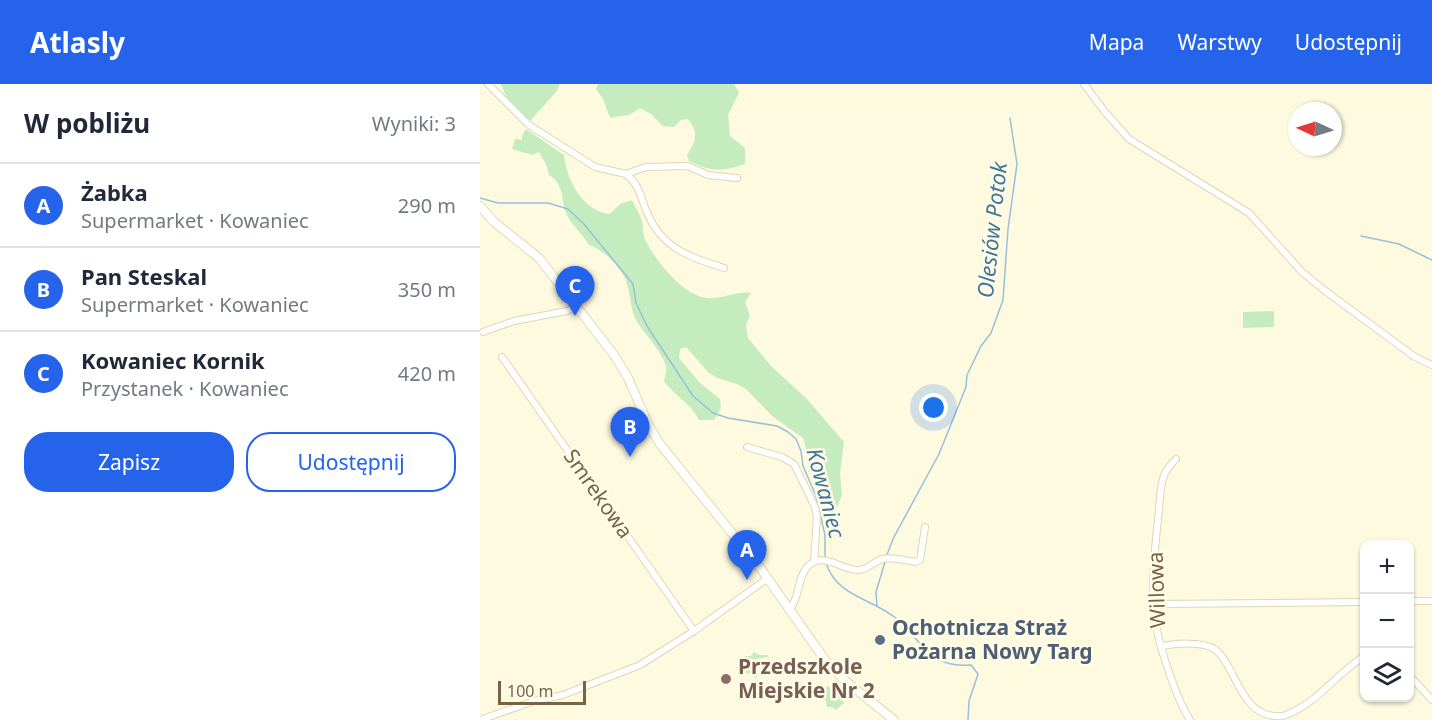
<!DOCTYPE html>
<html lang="pl">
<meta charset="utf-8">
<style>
body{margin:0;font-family:"Noto Sans",sans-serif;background:#f2f2f3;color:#1f2937}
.controls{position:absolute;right:18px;bottom:18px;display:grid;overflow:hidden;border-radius:12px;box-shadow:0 2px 4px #0004}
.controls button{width:54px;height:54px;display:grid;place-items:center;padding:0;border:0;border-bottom:2px solid #e0e1e3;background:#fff;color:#1f2937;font:30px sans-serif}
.compass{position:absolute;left:808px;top:18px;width:54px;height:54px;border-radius:50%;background:#fff;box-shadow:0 2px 4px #0004;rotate:274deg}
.scale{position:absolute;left:18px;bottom:15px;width:88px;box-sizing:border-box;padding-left:6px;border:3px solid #776345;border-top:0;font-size:16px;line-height:21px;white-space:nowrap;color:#776345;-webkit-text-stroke:4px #fffce8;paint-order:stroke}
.you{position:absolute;left:454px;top:324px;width:21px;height:21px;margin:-15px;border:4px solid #fff;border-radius:50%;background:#1a73e8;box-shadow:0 0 0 9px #1a73e833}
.badge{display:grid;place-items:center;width:39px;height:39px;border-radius:50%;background:#2563eb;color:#fff;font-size:20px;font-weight:700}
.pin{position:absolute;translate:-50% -50px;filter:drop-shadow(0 2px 3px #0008)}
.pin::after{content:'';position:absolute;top:32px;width:21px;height:18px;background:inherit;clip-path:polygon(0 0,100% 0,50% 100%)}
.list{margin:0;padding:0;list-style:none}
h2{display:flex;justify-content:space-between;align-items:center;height:78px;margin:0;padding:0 24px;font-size:26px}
h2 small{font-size:20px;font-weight:400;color:#747a83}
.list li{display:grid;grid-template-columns:39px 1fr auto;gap:18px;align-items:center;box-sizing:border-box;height:84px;padding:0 24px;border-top:2px solid #e0e1e3}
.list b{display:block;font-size:22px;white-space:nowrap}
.list p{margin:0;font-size:20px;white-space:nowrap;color:#747a83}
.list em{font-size:20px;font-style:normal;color:#747a83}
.actions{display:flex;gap:12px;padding:18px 24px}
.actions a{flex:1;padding:14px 0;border:2px solid #2563eb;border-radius:24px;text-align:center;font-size:21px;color:#2563eb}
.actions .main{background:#2563eb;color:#fff}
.icon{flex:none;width:33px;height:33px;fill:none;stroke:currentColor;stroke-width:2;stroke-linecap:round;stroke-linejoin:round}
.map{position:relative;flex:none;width:952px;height:636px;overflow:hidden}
header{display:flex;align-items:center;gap:36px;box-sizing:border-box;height:84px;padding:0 30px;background:#2563eb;color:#fff}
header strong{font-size:28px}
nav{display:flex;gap:33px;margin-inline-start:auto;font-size:21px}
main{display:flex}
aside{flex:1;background:#fff}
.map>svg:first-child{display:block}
.green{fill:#c5ecbe}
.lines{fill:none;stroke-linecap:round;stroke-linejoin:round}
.stream{stroke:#98c0db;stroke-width:1.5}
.street-casing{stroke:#e1d5b8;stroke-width:8}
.secondary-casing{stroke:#e5d8b6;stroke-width:10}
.street{stroke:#fff;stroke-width:6}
.secondary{stroke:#fff;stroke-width:8}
.service-dot{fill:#5c6f8a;stroke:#fffce8;stroke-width:2}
.education-dot{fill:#8d6e63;stroke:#fffce8;stroke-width:2}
.labels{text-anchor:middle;stroke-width:5;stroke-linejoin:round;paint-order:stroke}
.street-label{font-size:21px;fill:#776345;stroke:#fffce8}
.service-label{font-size:21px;font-weight:bold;fill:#4e5e75;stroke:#fffce8;text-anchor:start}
.education-label{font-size:21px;font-weight:bold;fill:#785e54;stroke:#fffce8;text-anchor:start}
.water-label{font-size:22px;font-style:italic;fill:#42769b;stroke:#fffce8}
</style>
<header>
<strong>Atlasly</strong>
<nav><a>Mapa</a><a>Warstwy</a><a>Udostępnij</a></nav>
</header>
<main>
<aside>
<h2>W pobliżu<small>Wyniki: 3</small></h2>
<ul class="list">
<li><span class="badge">A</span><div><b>Żabka</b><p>Supermarket · Kowaniec</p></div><em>290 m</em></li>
<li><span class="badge">B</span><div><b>Pan Steskal</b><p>Supermarket · Kowaniec</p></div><em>350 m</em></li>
<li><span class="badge">C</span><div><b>Kowaniec Kornik</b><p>Przystanek · Kowaniec</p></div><em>420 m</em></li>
</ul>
<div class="actions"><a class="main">Zapisz</a><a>Udostępnij</a></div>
</aside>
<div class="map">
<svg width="952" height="636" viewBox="0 0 952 636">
<rect width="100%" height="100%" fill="#fefae0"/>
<g class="green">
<path d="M 21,0 L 80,0 L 76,8 L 50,37 L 28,17 Z"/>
<path d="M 118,0 L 254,0 L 259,9 L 248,31 L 250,52 L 265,64 L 265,80 C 242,88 231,88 209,77 L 207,71 C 216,57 219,49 208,35 L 201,36 L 194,43 L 183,42 L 171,30 L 160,24 L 149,31 L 130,34 L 123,15 L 116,5 Z"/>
<path d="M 46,45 L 84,71 C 86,95 103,128 130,130 L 140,120 L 152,116 C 155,123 160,130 162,137 C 163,144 163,153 167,159 C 177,178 201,208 222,213 C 240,218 254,206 271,209 L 265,218 L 270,232 L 266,241 L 268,254 L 291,282 L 327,315 L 364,358 L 360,389 L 362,411 L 354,431 L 350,431 L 333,391 L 323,354 L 292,332 L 267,306 L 257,300 L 237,294 L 228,288 L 206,263 L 200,265 L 199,274 L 220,299 L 240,315 L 241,324 L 234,336 L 219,336 C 211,319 194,312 184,297 C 185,293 187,287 186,283 C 183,268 164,250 156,236 C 150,224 151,213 147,200 C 143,184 124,166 109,161 C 103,151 94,143 88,133 C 79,116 87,103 69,91 L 66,80 L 59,68 L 52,71 L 32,65 L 35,55 L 42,56 L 42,52 Z"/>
<path d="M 794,227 L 794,243 L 763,244 L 763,228 Z"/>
<path d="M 274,568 L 279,571 L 288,571 L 288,573 L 275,575 L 264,574 L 262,576 L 269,579 L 268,584 L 272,588 L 275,585 L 280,590 L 275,594 L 271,590 L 266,589 L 266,584 L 259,576 L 263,572 L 271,572 Z"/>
<path d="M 348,602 L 355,610 L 360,610 L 364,619 L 356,626 L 352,623 L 347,623 L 346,617 L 340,612 L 341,608 Z"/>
</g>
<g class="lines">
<g class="stream">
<path d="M 0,114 L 18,119 L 68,119 L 88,125 L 103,139 L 153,200 L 156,219 L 167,242 L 213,312 L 233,329 L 248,334 L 297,342 L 308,348 L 316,355 L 321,367 L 323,382 L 336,412 L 345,451 L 345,475"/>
<path d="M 881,152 L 919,160 L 952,176"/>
<path d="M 406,473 L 414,453 L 459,370 L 486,303 L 487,291 L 501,262 L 511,249 L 523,216 L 528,145 L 537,80 L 530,34"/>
<path d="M 346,479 C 357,513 392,514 417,535 C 432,547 442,567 460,576 C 470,581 480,582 491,581 L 498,590 L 489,617 L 488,636"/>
<path d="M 397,522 L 396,508 L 405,478"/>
</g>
<defs>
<g id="street">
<path d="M 8,0 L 49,41 L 115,83 L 146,90 L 166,83 L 208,82 L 228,91 L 257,94"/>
<path d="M 604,0 L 625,28 L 649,55 L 769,129 L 822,188 L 844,206 L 935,273 L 952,281"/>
<path d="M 146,90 C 159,100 160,111 166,126 C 181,164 207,172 244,184"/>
<path d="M 3,248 L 34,237 L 87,227 L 96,222"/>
<path d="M 22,273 L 214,547"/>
<path d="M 267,363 L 302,373 L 314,380 L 335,423 L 337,432 L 334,478"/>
<path d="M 696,375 C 692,379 688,384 685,389 C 680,400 680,414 679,426 C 675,463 670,503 676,541 C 680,565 697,616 710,636"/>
<path d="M 930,517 L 952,517"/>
<path d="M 675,520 L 884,518"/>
<path d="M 310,525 C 320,513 317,494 328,482 C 342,467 362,486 378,486 C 388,486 394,477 403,475 C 413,472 425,477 436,478 L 440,476 L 445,443"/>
<path d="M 681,563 C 694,559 724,557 736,566 C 758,585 760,636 803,632 C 825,625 843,607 859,592 C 867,585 876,578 884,572"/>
<path d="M 930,592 L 952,616"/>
<path d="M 0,636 L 54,617 L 83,611 L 160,581 L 214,547 L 288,494"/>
</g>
<path id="secondary" d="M 0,122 L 14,138 L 59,174 L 134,271 L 148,294 L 169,342 L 180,360 L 281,485 L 345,576 L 363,595 L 414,636"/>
</defs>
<use href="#street" class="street-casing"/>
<use href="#secondary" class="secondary-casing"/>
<use href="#street" class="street"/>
<use href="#secondary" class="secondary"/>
</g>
<circle class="service-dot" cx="400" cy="556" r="6"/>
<circle class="education-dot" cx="246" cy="595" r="6"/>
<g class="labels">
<g class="street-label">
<text transform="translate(118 410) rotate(55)" y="7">Smrekowa</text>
<text transform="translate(677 506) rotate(-92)" y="7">Willowa</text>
</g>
<g class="service-label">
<text x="412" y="551">Ochotnicza Straż<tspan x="412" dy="24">Pożarna Nowy Targ</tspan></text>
</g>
<g class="education-label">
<text x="258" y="590">Przedszkole<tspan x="258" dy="24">Miejskie Nr 2</tspan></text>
</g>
<g class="water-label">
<text transform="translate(512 146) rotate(-84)" y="8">Olesiów Potok</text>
<text transform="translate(346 409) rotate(75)" y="8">Kowaniec</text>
</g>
</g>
</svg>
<div class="controls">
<button>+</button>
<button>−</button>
<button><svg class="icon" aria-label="layers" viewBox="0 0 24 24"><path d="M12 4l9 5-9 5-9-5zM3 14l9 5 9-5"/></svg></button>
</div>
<svg class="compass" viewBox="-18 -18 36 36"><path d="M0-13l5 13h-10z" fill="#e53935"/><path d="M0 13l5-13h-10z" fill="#747a83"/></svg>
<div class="scale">100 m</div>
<div class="you"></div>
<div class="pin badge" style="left:267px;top:496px">A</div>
<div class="pin badge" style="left:150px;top:373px">B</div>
<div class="pin badge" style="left:95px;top:232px">C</div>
</div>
</main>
